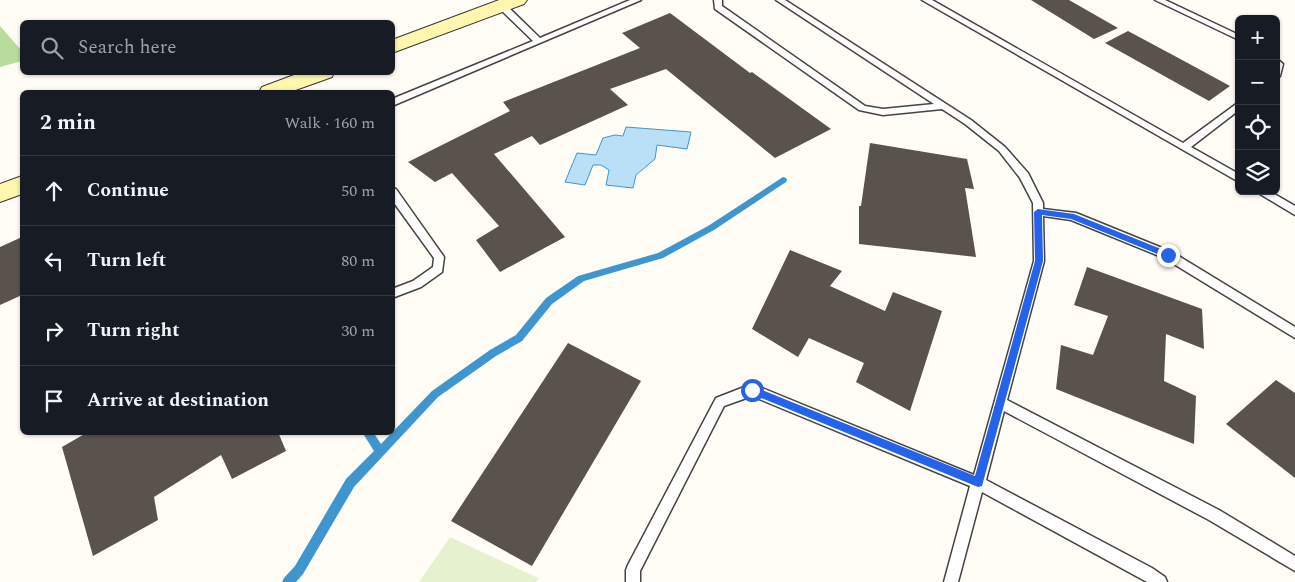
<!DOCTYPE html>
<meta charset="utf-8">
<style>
body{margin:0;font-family:Spectral,serif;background:#242831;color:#f1f3f6}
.controls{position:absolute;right:15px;top:15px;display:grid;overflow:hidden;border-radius:8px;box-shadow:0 1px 4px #0004}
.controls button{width:45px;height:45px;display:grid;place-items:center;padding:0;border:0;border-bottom:1px solid #363941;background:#171b24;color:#f1f3f6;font:25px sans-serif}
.stop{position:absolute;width:15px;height:15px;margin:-11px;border:4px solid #2563eb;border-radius:50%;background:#fff}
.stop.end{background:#2563eb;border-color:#fff;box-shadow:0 1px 5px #0008}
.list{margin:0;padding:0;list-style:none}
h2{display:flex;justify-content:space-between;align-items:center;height:65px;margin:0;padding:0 20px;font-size:21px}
h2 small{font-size:16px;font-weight:400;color:#9ea1a6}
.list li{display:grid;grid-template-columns:32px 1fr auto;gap:15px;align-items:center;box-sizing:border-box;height:70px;padding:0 20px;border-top:1px solid #363941}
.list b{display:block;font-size:19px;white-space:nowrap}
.list em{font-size:16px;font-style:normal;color:#9ea1a6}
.icon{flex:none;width:28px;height:28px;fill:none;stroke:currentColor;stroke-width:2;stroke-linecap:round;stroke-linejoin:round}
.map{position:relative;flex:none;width:1295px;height:582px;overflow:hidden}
.search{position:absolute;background:#171b24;box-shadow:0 1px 4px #0004;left:20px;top:20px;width:375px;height:55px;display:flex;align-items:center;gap:12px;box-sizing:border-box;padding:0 18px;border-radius:8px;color:#9ea1a6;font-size:19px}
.panel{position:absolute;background:#171b24;box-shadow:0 1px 4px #0004;left:20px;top:90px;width:375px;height:345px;border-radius:8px}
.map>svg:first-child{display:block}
.forest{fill:#b9dc9c}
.pitch{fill:#e6f2cf}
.water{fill:#b9e0f7;stroke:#3f96cf}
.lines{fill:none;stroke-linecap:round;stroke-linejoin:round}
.stream{fill:#3f96cf;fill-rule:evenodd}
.building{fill:#5a524d}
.lane-casing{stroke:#444;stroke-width:3}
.secondary-casing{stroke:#333;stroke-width:2}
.lane{fill:#fff;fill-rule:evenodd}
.secondary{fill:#fff6b0;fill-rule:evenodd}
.route{fill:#2563eb}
</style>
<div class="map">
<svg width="1295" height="582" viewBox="0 0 1295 582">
<rect width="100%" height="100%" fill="#fffdf5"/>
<path class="forest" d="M 0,26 L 22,51 L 22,61 L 0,67 Z"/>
<path class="pitch" d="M 450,537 L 538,578 L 538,579 L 536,582 L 419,582 Z"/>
<path class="water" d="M 626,127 L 691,132 L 687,149 L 657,145 L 655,159 L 636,175 L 633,188 L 606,185 L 609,170 L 601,165 L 593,165 L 585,185 L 565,182 L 577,153 L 596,155 L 603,138 L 615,135 L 623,136 Z"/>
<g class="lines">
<path class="stream" d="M 783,177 L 786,178 L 787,180 L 786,182 L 714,230 L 663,258 L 584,281 L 552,304 L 522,341 L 496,356 L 438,397 L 354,487 L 303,574 L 296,582 L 282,582 L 284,578 L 295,566 L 346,479 L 374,451 L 362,432 L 373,432 L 381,444 L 432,391 L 490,350 L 516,335 L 546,298 L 578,276 L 658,253 L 708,226 Z"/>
</g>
<g class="building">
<path d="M 1031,0 L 1069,0 L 1118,28 L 1094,39 Z"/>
<path d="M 670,13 L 750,73 L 752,72 L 831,129 L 775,158 L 666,69 L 610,89 L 628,105 L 540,145 L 532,136 L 494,154 L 565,237 L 500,272 L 476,240 L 499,226 L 452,173 L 435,182 L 408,162 L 510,111 L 503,102 L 640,48 L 622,33 Z"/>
<path d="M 1128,31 L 1184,61 L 1230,86 L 1209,101 L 1105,43 Z"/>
<path d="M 870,143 L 967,159 L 974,189 L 965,188 L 976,257 L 859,244 L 859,206 L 861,206 Z"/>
<path d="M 22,237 L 22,295 L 0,305 L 0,247 Z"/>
<path d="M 790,250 L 842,271 L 830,286 L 885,311 L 893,292 L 942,311 L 910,411 L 856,382 L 864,363 L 809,338 L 798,357 L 752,329 Z"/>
<path d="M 1087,267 L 1202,309 L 1204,349 L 1166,334 L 1164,381 L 1196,396 L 1194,444 L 1056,389 L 1061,345 L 1093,355 L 1108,316 L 1074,305 Z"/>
<path d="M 568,343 L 641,381 L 532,566 L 451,521 Z"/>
<path d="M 1276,380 L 1295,393 L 1295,478 L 1226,424 Z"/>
<path d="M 88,432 L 278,432 L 286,451 L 232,479 L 221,455 L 154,497 L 158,520 L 93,556 L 62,447 Z"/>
</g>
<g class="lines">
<defs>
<g id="lane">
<path d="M 630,0 L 641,0 L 392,106 L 392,99 L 533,41 L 499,8 L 499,4 L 505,4 L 540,38 Z"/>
<path d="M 714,0 L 722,0 L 722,6 L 865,106 L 883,109 L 934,104 L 776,0 L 785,0 L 971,120 L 1005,147 L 1028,173 L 1043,203 L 1043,209 L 1076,213 L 1172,252 L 1295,327 L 1295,338 L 1164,258 L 1071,220 L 1043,216 L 1044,261 L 1007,400 L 1219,510 L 1295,556 L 1295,571 L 1209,520 L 1004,411 L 986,480 L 1152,568 L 1165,577 L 1167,582 L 1147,582 L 982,492 L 958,582 L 944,582 L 970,486 L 752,396 L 724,406 L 640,571 L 640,582 L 626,582 L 626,570 L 628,565 L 716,398 L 752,384 L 974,475 L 1034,261 L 1033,203 L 1020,178 L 999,151 L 965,124 L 942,109 L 883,115 L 859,110 L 715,9 Z"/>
<path d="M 922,0 L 932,0 L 1183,143 L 1239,102 L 1239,110 L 1191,147 L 1239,174 L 1239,182 Z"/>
<path d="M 1155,0 L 1165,0 L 1239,35 L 1239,40 Z"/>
<path d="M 1276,58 L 1283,64 L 1280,76 L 1276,79 Z"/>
<path d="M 392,188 L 396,189 L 444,257 L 442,272 L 421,287 L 392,298 L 392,289 L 413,281 L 433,267 L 434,258 L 392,200 Z"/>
<path d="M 1255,191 L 1269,191 L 1295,206 L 1295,215 Z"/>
</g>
<g id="secondary">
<path d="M 499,0 L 527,0 L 524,4 L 392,53 L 392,40 Z"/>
<path d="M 302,72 L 334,72 L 332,77 L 290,92 L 259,92 L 262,87 Z"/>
<path d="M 22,176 L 22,194 L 0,202 L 0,184 Z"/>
</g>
</defs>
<use href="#lane" class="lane-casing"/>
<use href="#secondary" class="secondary-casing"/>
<use href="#lane" class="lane"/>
<use href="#secondary" class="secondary"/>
</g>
<path class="route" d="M 1038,209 L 1074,214 L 1171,253 L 1172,255 L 1171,257 L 1165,257 L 1071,219 L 1042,215 L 1043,261 L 982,486 L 978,487 L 749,393 L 747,390 L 752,386 L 975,476 L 1035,261 L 1034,212 Z"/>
</svg>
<div class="controls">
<button>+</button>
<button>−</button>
<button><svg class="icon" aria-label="locate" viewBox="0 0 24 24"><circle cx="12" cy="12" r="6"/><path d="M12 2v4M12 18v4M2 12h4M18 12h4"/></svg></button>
<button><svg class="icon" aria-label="layers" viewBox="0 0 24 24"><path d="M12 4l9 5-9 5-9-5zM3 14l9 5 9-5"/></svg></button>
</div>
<div class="stop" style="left:752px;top:390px"></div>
<div class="stop end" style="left:1168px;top:255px"></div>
<div class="search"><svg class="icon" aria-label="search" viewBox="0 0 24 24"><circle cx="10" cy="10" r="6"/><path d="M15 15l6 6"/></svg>Search here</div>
<section class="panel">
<h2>2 min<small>Walk · 160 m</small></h2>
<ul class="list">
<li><svg class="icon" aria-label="ahead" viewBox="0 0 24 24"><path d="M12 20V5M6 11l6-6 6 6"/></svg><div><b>Continue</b></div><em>50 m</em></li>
<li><svg class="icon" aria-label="left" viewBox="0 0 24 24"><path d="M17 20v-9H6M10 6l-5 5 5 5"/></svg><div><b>Turn left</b></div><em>80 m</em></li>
<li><svg class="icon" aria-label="right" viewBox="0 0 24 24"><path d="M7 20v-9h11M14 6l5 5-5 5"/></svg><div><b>Turn right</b></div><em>30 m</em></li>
<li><svg class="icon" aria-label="arrive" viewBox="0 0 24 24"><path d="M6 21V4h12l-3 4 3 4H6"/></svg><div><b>Arrive at destination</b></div></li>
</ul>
</section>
</div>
